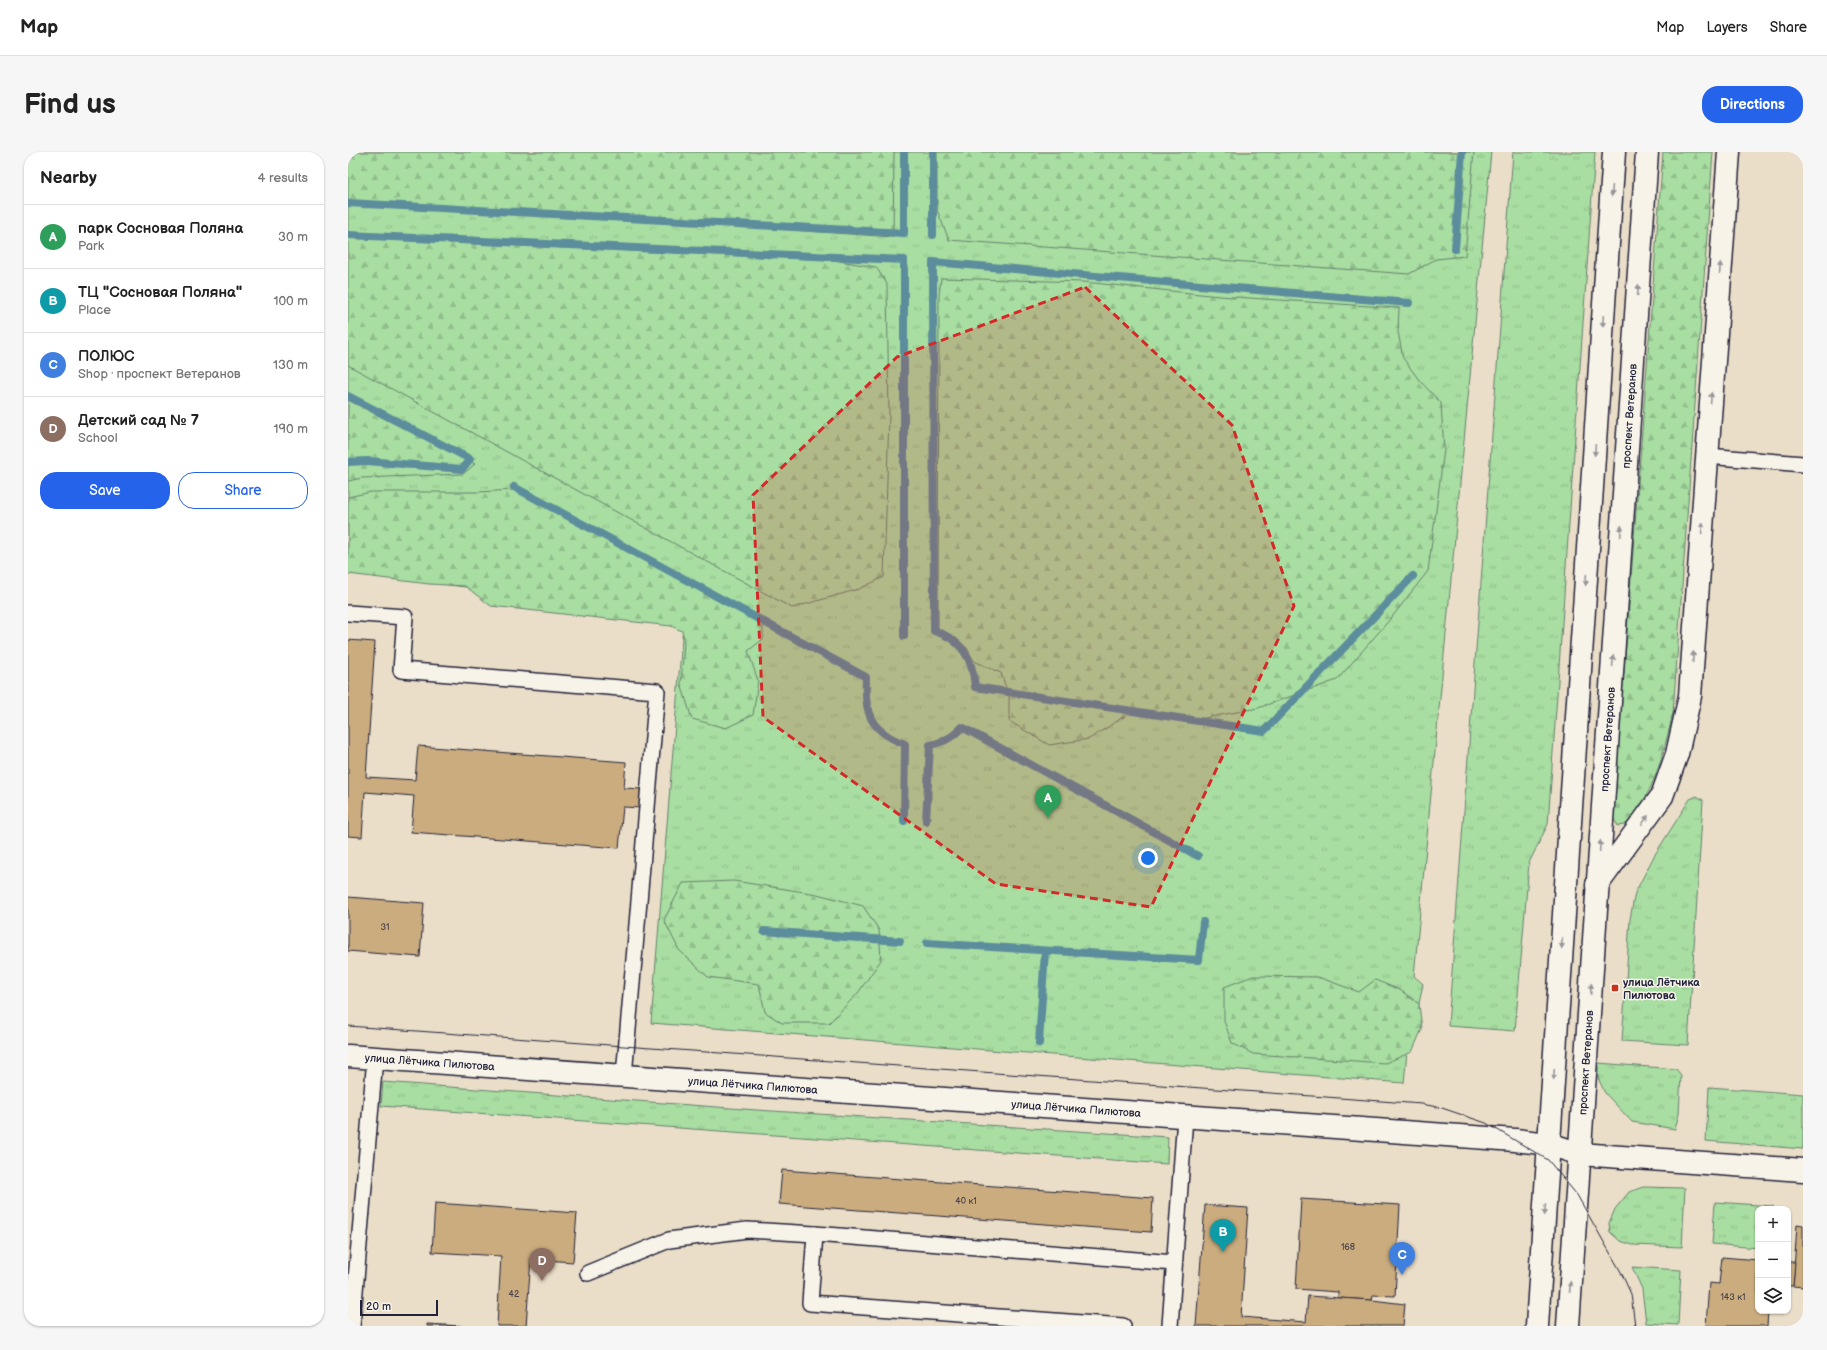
<!DOCTYPE html>
<meta charset="utf-8">
<style>
body{margin:0;font-family:"Balsamiq Sans",sans-serif;background:#f6f6f6;color:#222}
.controls{position:absolute;right:12px;bottom:12px;display:grid;overflow:hidden;border-radius:8px;box-shadow:0 1px 3px #0004}
.controls button{width:36px;height:36px;display:grid;place-items:center;padding:0;border:0;border-bottom:1px solid #e0e0e0;background:#fff;color:#222;font:20px sans-serif}
.scale{position:absolute;left:12px;bottom:10px;width:78px;box-sizing:border-box;padding-left:4px;border:2px solid #22223b;border-top:0;font-size:11px;line-height:14px;white-space:nowrap;color:#22223b;-webkit-text-stroke:3px #f7f3e8;paint-order:stroke}
.you{position:absolute;left:800px;top:706px;width:14px;height:14px;margin:-10px;border:3px solid #fff;border-radius:50%;background:#1a73e8;box-shadow:0 0 0 6px #1a73e833}
.badge{display:grid;place-items:center;width:26px;height:26px;border-radius:50%;background:#2563eb;color:#fff;font-size:13px;font-weight:700}
.pin{position:absolute;translate:-50% -33px;filter:drop-shadow(0 1px 2px #0008)}
.pin::after{content:'';position:absolute;top:21px;width:14px;height:12px;background:inherit;clip-path:polygon(0 0,100% 0,50% 100%)}
.list{margin:0;padding:0;list-style:none}
h2{display:flex;justify-content:space-between;align-items:center;height:52px;margin:0;padding:0 16px;font-size:17px}
h2 small{font-size:13px;font-weight:400;color:#767676}
.list li{display:grid;grid-template-columns:26px 1fr auto;gap:12px;align-items:center;box-sizing:border-box;height:64px;padding:0 16px;border-top:1px solid #e0e0e0}
.list b{display:block;font-size:15px;white-space:nowrap}
.list p{margin:0;font-size:13px;white-space:nowrap;color:#767676}
.list em{font-size:13px;font-style:normal;color:#767676}
.actions{display:flex;gap:8px;padding:12px 16px}
.actions a{flex:1;padding:9px 0;border:1px solid #2563eb;border-radius:16px;text-align:center;font-size:14px;color:#2563eb}
.actions .main{background:#2563eb;color:#fff}
.icon{flex:none;width:22px;height:22px;fill:none;stroke:currentColor;stroke-width:2;stroke-linecap:round;stroke-linejoin:round}
.map{position:relative;flex:none;width:1455px;height:1174px;overflow:hidden;border-radius:16px}
header{display:flex;align-items:center;gap:24px;box-sizing:border-box;height:56px;padding:0 20px;background:#fff;border-bottom:1px solid #e0e0e0}
header strong{font-size:19px}
nav{display:flex;gap:22px;margin-inline-start:auto;font-size:14px}
.intro{display:flex;align-items:center;justify-content:space-between;box-sizing:border-box;height:96px;padding:0 24px}
h1{margin:0;font-size:28px}
.button{padding:10px 18px;border-radius:16px;background:#2563eb;color:#fff;font-size:14px;font-weight:700}
main{display:flex;gap:24px;padding:0 24px}
aside{flex:1;background:#fff;border-radius:16px;box-shadow:0 1px 3px #0004}
.map>svg:first-child{display:block}
.grass{fill:url(#grass-tufts);stroke:#65806e}
.forest{fill:url(#forest-firs);stroke:#65806e}
.lines{fill:none;stroke-linecap:round;stroke-linejoin:round}
.stream{stroke:#5c8d9c;stroke-width:8}
.building{fill:#caac7f;stroke:#22223b}
.lane-casing{stroke:#22223b;stroke-width:18}
.street-casing{stroke:#22223b;stroke-width:25}
.secondary-casing{stroke:#22223b;stroke-width:25}
.lane{stroke:#f7f3e8;stroke-width:15}
.street{stroke:#f7f3e8;stroke-width:22}
.secondary{stroke:#f7f3e8;stroke-width:22}
.tram{stroke:#22223b;stroke-width:1}
.oneway{fill:#97959a}
.marked{fill:#d62828;fill-opacity:0.2;stroke:#d62828;stroke-width:3;stroke-dasharray:8 5;stroke-linejoin:round}
.poi-dot{fill:#c8321e;stroke:#f7f3e8;stroke-width:1.5}
.labels{text-anchor:middle;stroke-width:3;stroke-linejoin:round;paint-order:stroke}
.number-label{font-size:9px;fill:#4c444c}
.street-label{font-size:11px;fill:#22223b;stroke:#f7f3e8}
.poi-label{font-size:11px;font-weight:bold;fill:#22223b;stroke:#f7f3e8;text-anchor:start}
</style>
<header>
<strong>Map</strong>
<nav><a>Map</a><a>Layers</a><a>Share</a></nav>
</header>
<div class="intro"><h1>Find us</h1><a class="button">Directions</a></div>
<main>
<aside>
<h2>Nearby<small>4 results</small></h2>
<ul class="list">
<li><span class="badge" style="background:#2e9e5b">A</span><div><b>парк Сосновая Поляна</b><p>Park</p></div><em>30 m</em></li>
<li><span class="badge" style="background:#0f9aa8">B</span><div><b>ТЦ &quot;Сосновая Поляна&quot;</b><p>Place</p></div><em>100 m</em></li>
<li><span class="badge" style="background:#3f7fe0">C</span><div><b>ПОЛЮС</b><p>Shop · проспект Ветеранов</p></div><em>130 m</em></li>
<li><span class="badge" style="background:#8d6e63">D</span><div><b>Детский сад № 7</b><p>School</p></div><em>190 m</em></li>
</ul>
<div class="actions"><a class="main">Save</a><a>Share</a></div>
</aside>
<div class="map">
<svg width="1455" height="1174" viewBox="0 0 1455 1174">
<defs>
<pattern id="grass-tufts" width="24" height="20" patternUnits="userSpaceOnUse"><rect width="24" height="20" fill="#a8dea1"/><path d="M3 7l-1-3M5 7V3M7 7l1-3M15 17l-1-3M17 17v-4M19 17l1-3" fill="none" stroke="#90be8c"/></pattern>
<pattern id="forest-firs" width="22" height="20" patternUnits="userSpaceOnUse"><rect width="22" height="20" fill="#a8dea1"/><path d="M5 1l3.5 6h-7zM16 11l3.5 6h-7z" fill="#90be8c"/></pattern>
</defs>
<rect width="100%" height="100%" fill="#eadec8"/>
<filter id="ink" filterUnits="userSpaceOnUse"><feTurbulence type="fractalNoise" baseFrequency=".025" numOctaves="2"/><feDisplacementMap in="SourceGraphic" scale="8" xChannelSelector="R" yChannelSelector="G"/><feConvolveMatrix kernelMatrix="1 2 1 2 8 2 1 2 1" color-interpolation-filters="sRGB"/></filter>
<g filter="url(#ink)">
<g class="grass">
<path d="M 0,0 L 1143,0 L 1066,824 L 1075,832 L 1071,852 L 1064,847 L 1056,931 L 303,871 L 336,461 L 0,421 Z"/>
<path d="M 1165,0 L 1247,0 L 1200,672 L 1181,711 L 1167,879 L 1100,874 Z"/>
<path d="M 1349,644 L 1355,648 L 1340,893 L 1274,889 L 1282,767 L 1287,741 L 1306,704 L 1342,647 Z"/>
<path d="M 1250,911 L 1328,917 L 1333,923 L 1331,962 L 1327,977 L 1284,970 L 1257,941 L 1250,926 Z"/>
<path d="M 35,930 L 409,958 L 820,985 L 819,1012 L 33,954 Z"/>
<path d="M 1361,935 L 1455,942 L 1455,997 L 1358,989 Z"/>
<path d="M 1295,1035 L 1337,1036 L 1334,1095 L 1285,1093 L 1272,1089 L 1262,1080 L 1261,1071 L 1267,1057 L 1281,1040 Z"/>
<path d="M 1367,1050 L 1425,1054 L 1425,1057 L 1410,1057 L 1410,1096 L 1364,1092 Z"/>
<path d="M 1284,1115 L 1333,1118 L 1330,1173 L 1298,1171 L 1294,1137 Z"/>
</g>
<g class="forest">
<path d="M 0,0 L 546,0 L 545,85 L 0,48 Z"/>
<path d="M 589,0 L 1126,0 L 1117,104 L 1088,107 L 1061,122 L 601,88 L 589,58 Z"/>
<path d="M 1315,0 L 1365,0 L 1325,561 C 1315,602 1307,642 1277,673 L 1270,674 L 1265,666 Z"/>
<path d="M 0,86 L 485,108 L 528,115 L 539,132 L 541,263 L 536,425 L 511,437 L 444,456 L 0,213 Z"/>
<path d="M 593,126 L 736,130 L 871,144 L 1051,156 L 1050,180 L 1055,206 L 1071,228 L 1093,251 L 1096,298 L 1080,419 L 1044,465 L 989,528 L 910,556 L 841,569 L 788,557 L 741,587 L 701,593 L 661,569 L 661,545 L 653,521 L 626,509 L 619,496 L 607,485 L 590,476 L 591,143 Z"/>
<path d="M 0,248 L 127,312 L 115,322 L 14,326 L 0,329 Z"/>
<path d="M 165,338 L 202,351 L 415,472 L 415,487 L 400,499 L 410,529 L 405,563 L 378,576 L 344,567 L 333,532 L 336,490 L 334,479 L 323,474 L 143,454 L 117,434 L 81,432 L 0,422 L 0,345 L 23,340 L 130,340 Z"/>
<path d="M 386,729 L 469,742 L 515,754 L 531,778 L 533,808 L 510,841 L 481,871 L 434,871 L 417,860 L 411,832 L 360,825 L 331,798 L 316,768 L 335,731 Z"/>
<path d="M 905,824 L 970,825 L 1011,840 L 1027,828 L 1052,838 L 1071,852 L 1074,877 L 1064,900 L 1037,911 L 905,902 L 884,891 L 876,869 L 876,835 Z"/>
</g>
<g class="lines">
<g class="stream">
<path d="M 0,51 L 556,81 L 556,0"/>
<path d="M 0,83 L 556,108 L 556,484"/>
<path d="M 585,83 L 585,0"/>
<path d="M 1107,97 L 1114,0"/>
<path d="M 1061,151 L 585,110 L 586,479 C 614,487 625,507 627,535 L 916,579 L 1065,424"/>
<path d="M 0,244 L 122,307 L 114,317 L 19,309 L 0,310"/>
<path d="M 166,335 L 518,525 C 516,560 521,579 557,592 L 556,669"/>
<path d="M 578,669 L 582,593 C 596,590 604,586 614,575 L 850,704"/>
<path d="M 416,779 L 552,789"/>
<path d="M 579,791 L 851,808 L 855,770"/>
<path d="M 691,891 L 697,799"/>
</g>
</g>
<g class="building">
<path d="M 0,488 L 27,490 L 18,625 L 67,628 L 70,594 L 278,610 L 276,636 L 294,637 L 293,656 L 275,655 L 271,696 L 63,680 L 66,644 L 17,640 L 14,685 L 0,684 Z"/>
<path d="M 0,745 L 76,751 L 72,805 L 0,799 Z"/>
<path d="M 434,1018 L 805,1046 L 803,1080 L 431,1052 Z"/>
<path d="M 953,1047 L 1052,1053 L 1047,1144 L 1025,1143 L 1024,1148 L 990,1146 L 990,1140 L 948,1137 Z"/>
<path d="M 87,1051 L 229,1061 L 225,1110 L 183,1107 L 178,1174 L 149,1174 L 153,1104 L 84,1100 Z"/>
<path d="M 857,1053 L 900,1056 L 893,1165 L 958,1170 L 960,1144 L 1024,1148 L 1057,1152 L 1055,1174 L 848,1174 Z"/>
<path d="M 1449,1072 L 1455,1073 L 1455,1135 L 1445,1134 Z"/>
<path d="M 1374,1105 L 1410,1108 L 1410,1159 L 1420,1159 L 1419,1174 L 1358,1174 L 1361,1131 L 1371,1132 Z"/>
<path d="M 1440,1110 L 1447,1110 L 1445,1134 L 1440,1134 Z"/>
<path d="M 79,1172 L 113,1174 L 79,1174 Z"/>
</g>
<g class="lines">
<defs>
<g id="lane">
<path d="M 1359,304 L 1455,312"/>
<path d="M 0,461 L 57,465 L 53,518 L 309,539 L 276,924"/>
<path d="M 467,1082 L 462,1151 L 775,1174"/>
<path d="M 240,1121 L 321,1088 L 399,1078 L 467,1082 L 826,1111"/>
<path d="M 4,1174 L 27,906"/>
<path d="M 822,1174 L 837,965"/>
</g>
<g id="street">
<path d="M 1249,733 L 1314,644 L 1329,602 L 1342,544 L 1381,0"/>
<path d="M 1232,1002 L 1455,1018"/>
</g>
<g id="secondary">
<path id="s1" d="M 0,904 L 1167,988 L 1201,992 L 1232,1002"/>
<path d="M 1189,1174 L 1266,0"/>
<path id="s2" d="M 1220,1174 L 1299,0"/>
</g>
</defs>
<use href="#lane" class="lane-casing"/>
<use href="#street" class="street-casing"/>
<use href="#secondary" class="secondary-casing"/>
<use href="#lane" class="lane"/>
<use href="#street" class="street"/>
<use href="#secondary" class="secondary"/>
<path class="tram" d="M 0,874 L 1074,952 L 1094,956 L 1138,971 L 1200,1008 L 1229,1043 L 1273,1120 L 1283,1142 L 1287,1174"/>
</g>
<defs><path id="oneway-solid" d="M-6-.8H1V-3.2L6.5 0L1 3.2V.8H-6Z"/></defs>
<g class="oneway">
<use href="#oneway-solid" transform="translate(1264 39) rotate(94)"/>
<use href="#oneway-solid" transform="translate(1372 116) rotate(-86)"/>
<use href="#oneway-solid" transform="translate(1290 138) rotate(-86)"/>
<use href="#oneway-solid" transform="translate(1255 169) rotate(94)"/>
<use href="#oneway-solid" transform="translate(1363 246) rotate(-86)"/>
<use href="#oneway-solid" transform="translate(1247 298) rotate(94)"/>
<use href="#oneway-solid" transform="translate(1354 376) rotate(-86)"/>
<use href="#oneway-solid" transform="translate(1273 379) rotate(-86)"/>
<use href="#oneway-solid" transform="translate(1238 428) rotate(94)"/>
<use href="#oneway-solid" transform="translate(1345 505) rotate(-86)"/>
<use href="#oneway-solid" transform="translate(1265 509) rotate(-86)"/>
<use href="#oneway-solid" transform="translate(1297 668) rotate(-55)"/>
<use href="#oneway-solid" transform="translate(1252 694) rotate(-86)"/>
<use href="#oneway-solid" transform="translate(1214 791) rotate(94)"/>
<use href="#oneway-solid" transform="translate(1243 837) rotate(-86)"/>
<use href="#oneway-solid" transform="translate(1206 922) rotate(94)"/>
<use href="#oneway-solid" transform="translate(1197 1058) rotate(94)"/>
<use href="#oneway-solid" transform="translate(1222 1135) rotate(-86)"/>
</g>
</g>
<path class="marked" d="M 737,135 L 884,273 L 946,454 L 803,755 L 648,732 L 415,565 L 405,343 L 549,205 Z"/>
<rect class="poi-dot" x="1263" y="832" width="8" height="8" rx="2"/>
<g class="labels">
<g class="number-label">
<text x="37" y="778">31</text>
<text x="618" y="1052">40 к1</text>
<text x="1000" y="1098">168</text>
<text x="166" y="1145">42</text>
<text x="1385" y="1148">143 к1</text>
</g>
<g class="street-label">
<text dy="4" stroke="none"><textPath href="#s2" startOffset="912">проспект Ветеранов</textPath></text>
<text dy="4" stroke="none"><textPath href="#s2" startOffset="588">проспект Ветеранов</textPath></text>
<text dy="4" stroke="none"><textPath href="#s1" startOffset="82">улица Лётчика Пилютова</textPath></text>
<text dy="4" stroke="none"><textPath href="#s2" startOffset="264">проспект Ветеранов</textPath></text>
<text dy="4" stroke="none"><textPath href="#s1" startOffset="406">улица Лётчика Пилютова</textPath></text>
<text dy="4" stroke="none"><textPath href="#s1" startOffset="730">улица Лётчика Пилютова</textPath></text>
</g>
<g class="poi-label">
<text x="1275" y="834">улица Лётчика<tspan x="1275" dy="13">Пилютова</tspan></text>
</g>
</g>
</svg>
<div class="controls">
<button>+</button>
<button>−</button>
<button><svg class="icon" aria-label="layers" viewBox="0 0 24 24"><path d="M12 4l9 5-9 5-9-5zM3 14l9 5 9-5"/></svg></button>
</div>
<div class="scale">20 m</div>
<div class="you"></div>
<div class="pin badge" style="left:700px;top:666px;background:#2e9e5b">A</div>
<div class="pin badge" style="left:875px;top:1100px;background:#0f9aa8">B</div>
<div class="pin badge" style="left:1054px;top:1123px;background:#3f7fe0">C</div>
<div class="pin badge" style="left:194px;top:1129px;background:#8d6e63">D</div>
</div>
</main>
